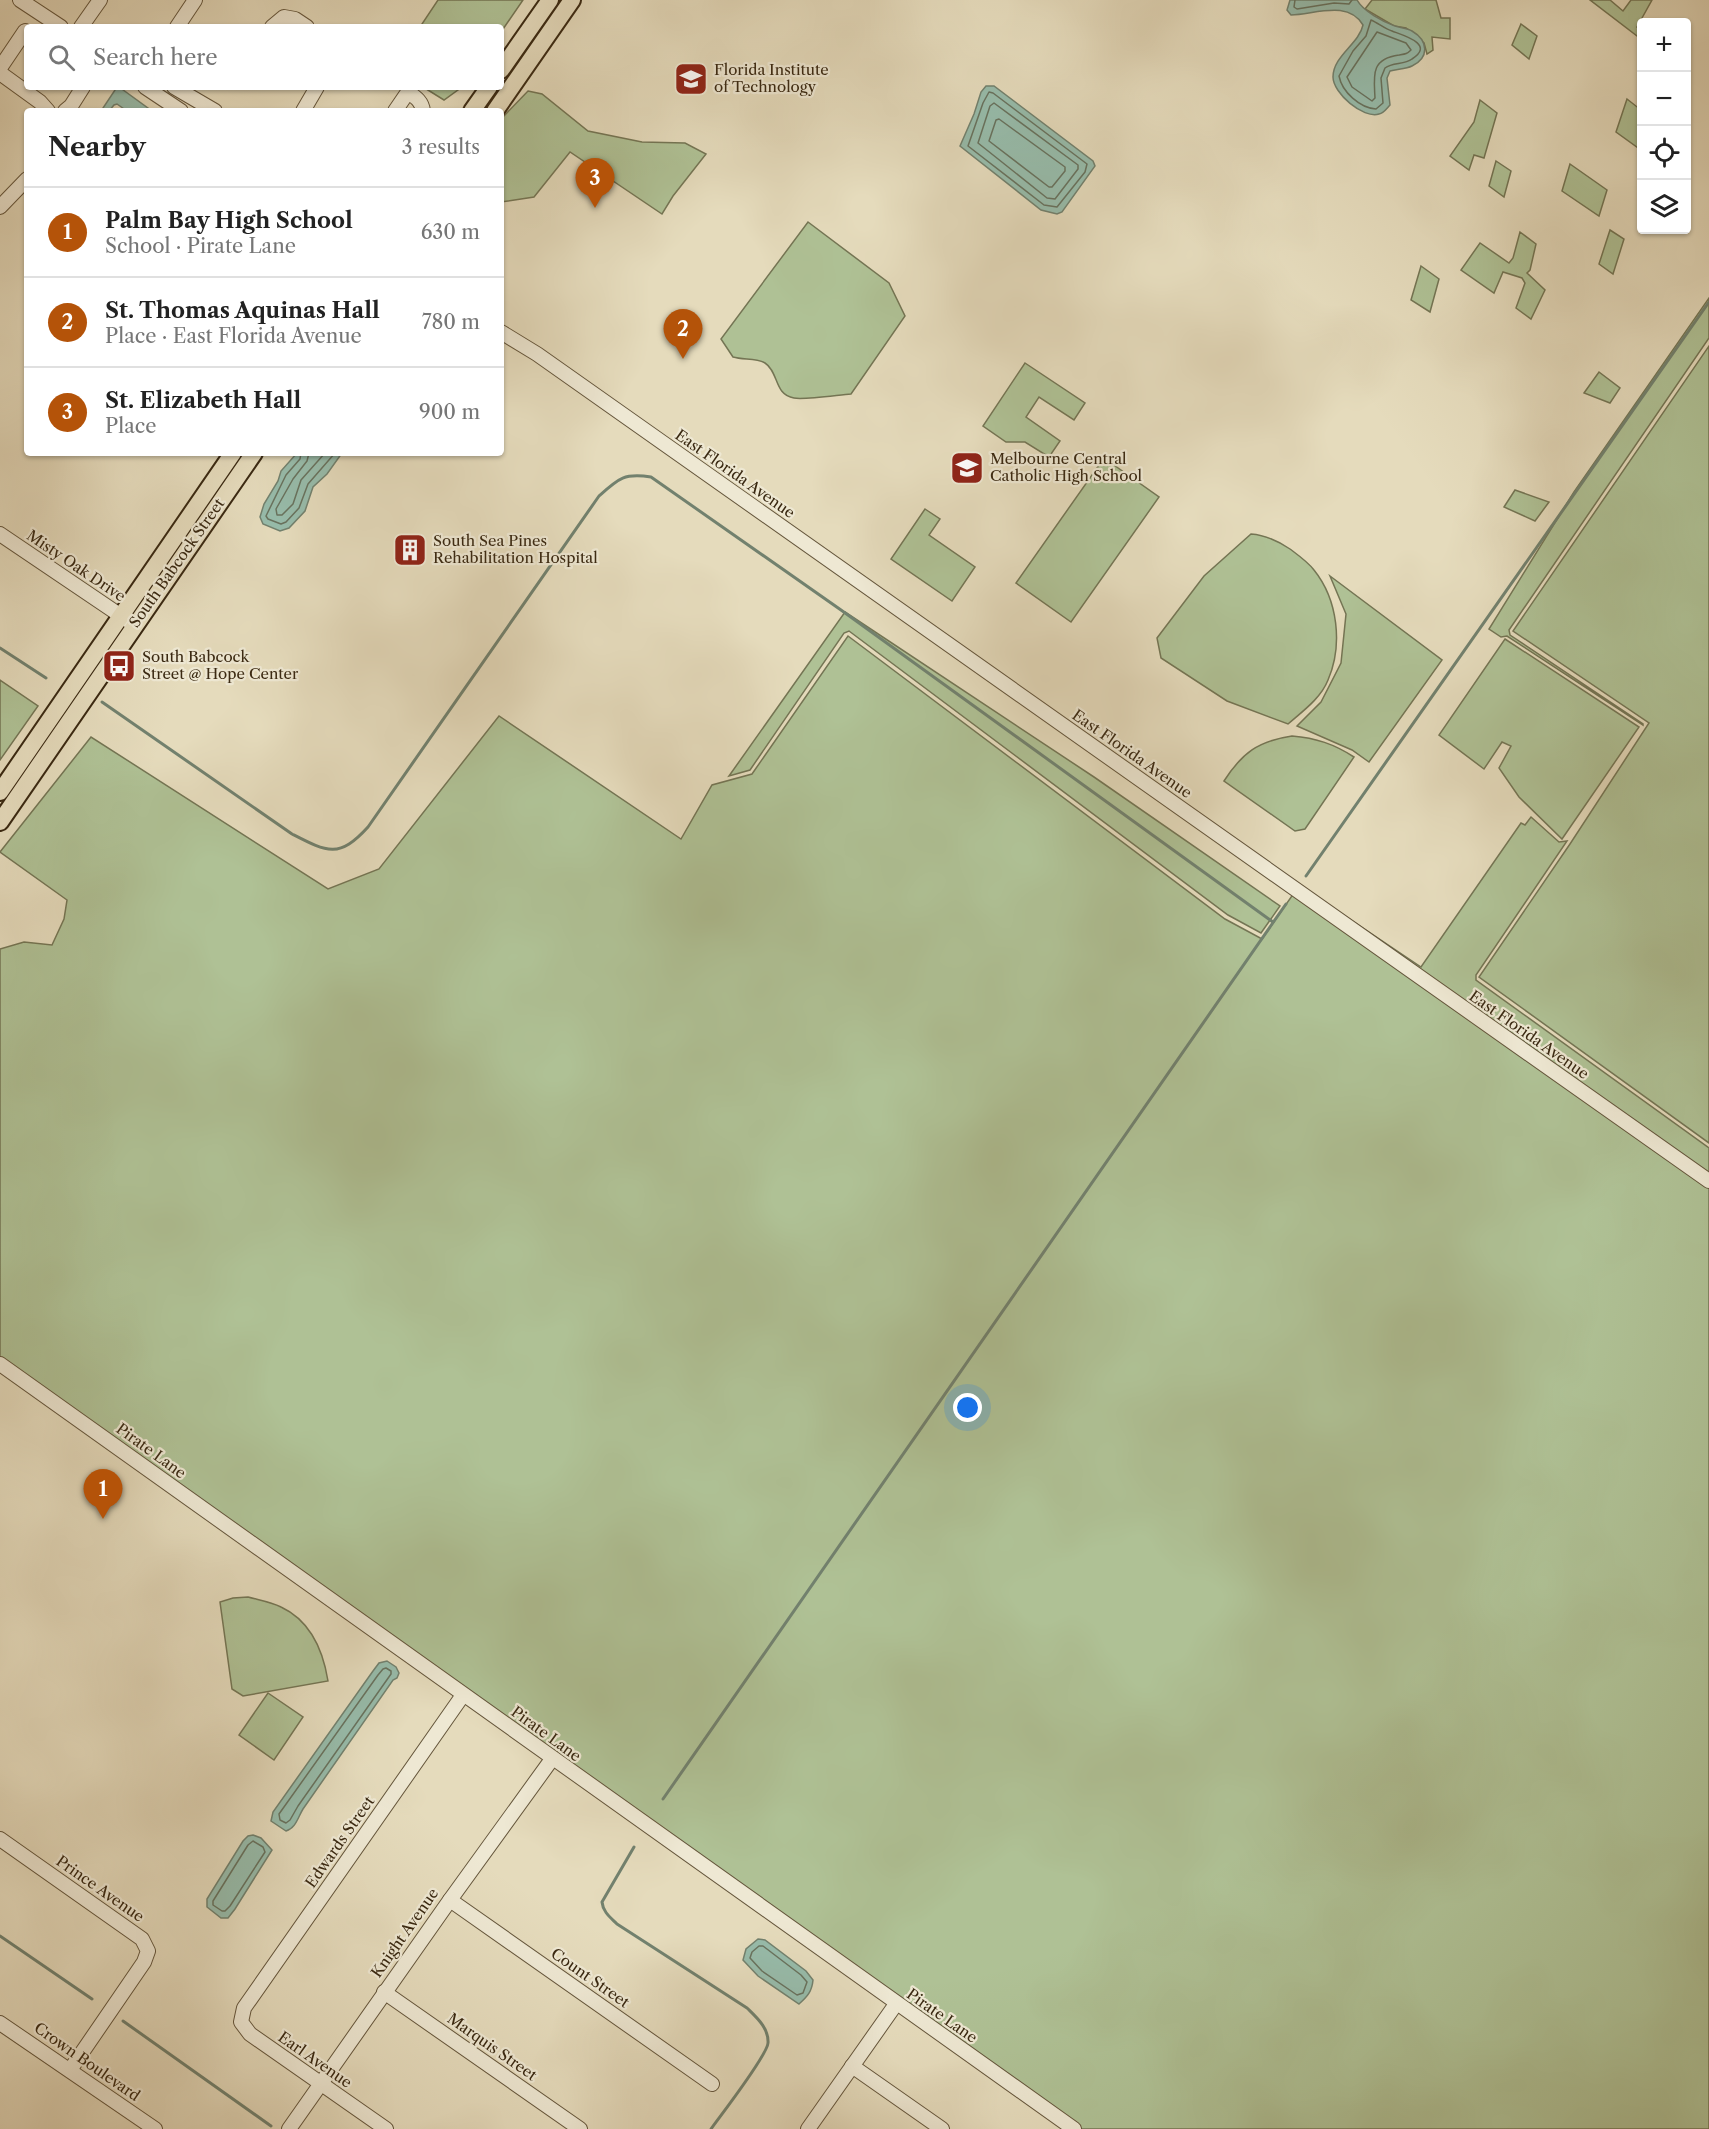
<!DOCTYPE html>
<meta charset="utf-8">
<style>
body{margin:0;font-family:"Libre Caslon Text",serif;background:#f6f6f6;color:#222}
.controls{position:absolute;right:18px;top:18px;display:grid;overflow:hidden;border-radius:6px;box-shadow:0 2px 4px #0004}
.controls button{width:54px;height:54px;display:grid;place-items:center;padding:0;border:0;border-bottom:2px solid #e0e0e0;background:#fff;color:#222;font:30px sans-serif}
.you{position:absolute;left:968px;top:1408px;width:21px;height:21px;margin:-15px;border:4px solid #fff;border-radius:50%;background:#1a73e8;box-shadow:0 0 0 9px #1a73e833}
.badge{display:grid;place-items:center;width:39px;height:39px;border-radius:50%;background:#b45309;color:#fff;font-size:20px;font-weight:700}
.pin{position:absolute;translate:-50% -50px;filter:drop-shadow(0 2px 3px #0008)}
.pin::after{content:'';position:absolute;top:32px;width:21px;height:18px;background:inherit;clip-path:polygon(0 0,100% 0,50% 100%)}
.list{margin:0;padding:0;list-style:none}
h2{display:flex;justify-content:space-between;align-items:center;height:78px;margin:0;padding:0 24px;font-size:26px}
h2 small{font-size:20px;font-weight:400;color:#767676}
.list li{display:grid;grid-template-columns:39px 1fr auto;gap:18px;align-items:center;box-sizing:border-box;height:90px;padding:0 24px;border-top:2px solid #e0e0e0}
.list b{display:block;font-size:22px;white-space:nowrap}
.list p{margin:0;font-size:20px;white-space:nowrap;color:#767676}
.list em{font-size:20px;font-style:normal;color:#767676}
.icon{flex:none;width:33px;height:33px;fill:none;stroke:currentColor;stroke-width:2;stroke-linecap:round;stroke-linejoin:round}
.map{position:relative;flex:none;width:1709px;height:2129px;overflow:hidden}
.search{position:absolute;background:#fff;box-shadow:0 2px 4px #0004;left:24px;top:24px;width:480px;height:66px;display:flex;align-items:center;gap:15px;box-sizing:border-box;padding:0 21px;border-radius:6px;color:#767676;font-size:22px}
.panel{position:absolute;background:#fff;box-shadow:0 2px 4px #0004;left:24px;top:108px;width:480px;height:348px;border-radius:6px}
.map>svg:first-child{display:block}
.green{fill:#afc195;stroke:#747554;stroke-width:1.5}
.water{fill:#97bcab;stroke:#72816e;stroke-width:1.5}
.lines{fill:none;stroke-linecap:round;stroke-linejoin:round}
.shore{stroke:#68725e;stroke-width:1.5}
.stream{stroke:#72816e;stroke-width:3}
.minor-casing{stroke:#65563c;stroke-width:16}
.major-casing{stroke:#3a2912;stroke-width:20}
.minor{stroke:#eee8d3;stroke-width:14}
.major{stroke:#e5dbbc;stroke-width:16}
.labels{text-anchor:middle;stroke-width:4.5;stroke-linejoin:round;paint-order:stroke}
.poi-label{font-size:15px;fill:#3a2912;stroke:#eee8d3;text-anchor:start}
.street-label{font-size:15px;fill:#3a2912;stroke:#eee8d3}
</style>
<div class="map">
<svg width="1709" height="2129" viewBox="0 0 1709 2129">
<rect width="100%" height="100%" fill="#e5dbbc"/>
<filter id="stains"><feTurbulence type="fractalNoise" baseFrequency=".00333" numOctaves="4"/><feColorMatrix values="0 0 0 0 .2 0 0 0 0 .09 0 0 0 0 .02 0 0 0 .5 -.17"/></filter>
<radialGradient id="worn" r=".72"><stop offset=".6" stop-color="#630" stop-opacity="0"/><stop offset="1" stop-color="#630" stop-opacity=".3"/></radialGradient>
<g class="green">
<path d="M 438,0 L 523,0 L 501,32 L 501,27 L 420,27 Z"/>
<path d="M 1372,0 L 1436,0 L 1441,18 L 1450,18 L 1450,39 L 1432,37 L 1433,50 L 1427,54 L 1424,43 L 1406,28 L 1394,26 L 1365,9 Z"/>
<path d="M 1590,0 L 1610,0 L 1623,11 L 1631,0 L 1652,0 L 1637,27 L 1641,31 L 1641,39 Z"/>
<path d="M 1521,24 L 1537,36 L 1529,59 L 1512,45 Z"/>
<path d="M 423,87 L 462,87 L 444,100 Z"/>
<path d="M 528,91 L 542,94 L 588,131 L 642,142 L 685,143 L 706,154 L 673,196 L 662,214 L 570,152 L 534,197 L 501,202 L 501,119 Z"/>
<path d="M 1627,99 L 1641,110 L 1641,150 L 1616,132 Z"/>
<path d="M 1480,100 L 1497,113 L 1484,158 L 1474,155 L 1469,170 L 1450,156 L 1474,122 Z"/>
<path d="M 1496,161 L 1511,171 L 1504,197 L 1489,186 Z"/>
<path d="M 1570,164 L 1607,190 L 1599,216 L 1562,191 Z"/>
<path d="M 808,222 L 889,283 L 905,316 L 851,394 C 838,395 804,400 794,398 C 774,395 779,372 765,363 C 757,358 743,360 733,357 L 721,339 Z"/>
<path d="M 1610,230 L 1624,239 L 1613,274 L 1599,264 Z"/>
<path d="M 1520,232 L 1536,244 L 1530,270 L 1527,273 L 1545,290 L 1531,319 L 1516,308 L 1525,283 L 1522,278 L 1503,272 L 1494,293 L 1461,270 L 1480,243 L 1509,263 L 1513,258 Z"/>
<path d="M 1421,266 L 1439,279 L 1430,312 L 1411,300 Z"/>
<path d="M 1709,298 L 1709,338 L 1509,630 L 1510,635 L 1643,724 L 1643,725 L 1507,636 L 1501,637 L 1489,629 L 1574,492 Z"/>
<path d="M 1709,346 L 1709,1143 L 1479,977 L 1570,844 L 1649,723 L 1513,631 Z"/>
<path d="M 1025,363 L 1085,403 L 1074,420 L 1039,397 L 1026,417 L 1060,441 L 1049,457 L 1025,442 L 1006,442 L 983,426 Z"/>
<path d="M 1599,372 L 1620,388 L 1610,403 L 1584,393 Z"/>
<path d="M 1104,458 L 1159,497 L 1071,622 L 1016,583 Z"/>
<path d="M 1515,490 L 1549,502 L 1535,521 L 1504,507 Z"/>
<path d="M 925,509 L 940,519 L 929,535 L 975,567 L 952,601 L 891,559 Z"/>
<path d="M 1251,534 C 1265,535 1278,541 1290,549 C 1298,555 1308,562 1314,570 C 1338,600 1343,645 1328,680 C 1321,698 1303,711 1288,724 L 1227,701 L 1161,658 L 1157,638 L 1204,576 Z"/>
<path d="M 1330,576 L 1442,660 L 1369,762 L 1352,750 L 1297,726 L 1321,702 L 1341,663 L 1346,614 Z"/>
<path d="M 845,612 L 1094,777 L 1280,906 L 1261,933 L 1228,915 L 849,631 L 844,633 L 750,770 L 729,776 Z"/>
<path d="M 848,636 L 1225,919 L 1262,939 L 1296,890 L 1709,1181 L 1709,2129 L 1075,2129 L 0,1364 L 0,949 L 24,942 L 52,945 L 64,919 L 67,900 L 0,852 L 91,737 L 328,889 L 379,869 L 499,716 L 681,839 L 712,785 L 752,774 Z"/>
<path d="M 1505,639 L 1639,727 L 1562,839 L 1519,797 L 1499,768 L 1511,746 L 1502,742 L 1484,769 L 1439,735 Z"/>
<path d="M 0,680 L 38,706 L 0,760 Z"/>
<path d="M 1292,736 C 1316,738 1334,744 1354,757 L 1305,829 L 1295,831 L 1224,781 C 1242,753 1258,741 1292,736 Z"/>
<path d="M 1531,817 L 1559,842 L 1567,841 L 1476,975 L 1476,980 L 1709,1148 L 1709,1175 L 1314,895 L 1421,967 L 1521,823 L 1525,825 Z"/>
<path d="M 248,1597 C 259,1600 271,1602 281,1607 C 311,1621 323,1650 328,1681 L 243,1696 L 232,1689 L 220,1602 L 233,1598 Z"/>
<path d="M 268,1693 L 303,1717 L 274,1760 L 239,1735 Z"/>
</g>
<g class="water">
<path d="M 1290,0 L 1357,0 C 1363,11 1383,22 1395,26 C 1401,28 1407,28 1412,31 C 1429,41 1429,58 1412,66 C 1406,69 1397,69 1390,71 L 1387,78 L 1390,105 C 1387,108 1384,113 1379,114 C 1363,119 1333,93 1333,77 C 1333,56 1359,44 1363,25 C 1348,0 1316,14 1291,15 L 1287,10 Z"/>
<path d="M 986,86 L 994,86 L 1093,161 L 1095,166 L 1062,212 L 1057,214 L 1041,210 L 960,146 L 974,114 L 981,92 Z"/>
<path d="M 117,87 L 119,87 L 152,111 L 127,111 L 117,104 L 114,105 L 109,111 L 101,111 Z"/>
<path d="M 297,453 L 342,453 L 327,474 L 313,487 L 305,511 L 289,528 L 280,531 L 263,524 L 260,517 L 264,504 L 278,481 L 281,471 Z"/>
<path d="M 387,1661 L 396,1667 L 399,1673 L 397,1678 L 393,1680 L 303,1809 C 298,1817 296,1828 286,1831 L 271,1821 L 273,1812 L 373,1671 L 379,1663 Z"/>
<path d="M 253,1835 L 261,1838 L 272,1850 L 235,1909 L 228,1918 L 221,1918 L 207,1907 L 207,1899 L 243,1841 L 248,1836 Z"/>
<path d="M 758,1939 L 765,1940 L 806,1971 L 813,1980 C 812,1991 808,1996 799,2004 L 758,1976 L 743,1960 L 746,1949 Z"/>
</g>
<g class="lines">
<g class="shore">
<path d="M 1295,0 L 1294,7 L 1297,9 L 1334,3 L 1349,4 L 1352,0"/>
<path d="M 1371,20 C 1378,23 1385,29 1392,31 C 1402,35 1436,44 1412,59 C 1404,65 1393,62 1385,68 L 1381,78 L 1383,103 L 1376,109 C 1360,108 1342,92 1339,76 L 1353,51 L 1366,36 Z"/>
<path d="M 1377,32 L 1406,43 L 1411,50 C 1407,54 1405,54 1399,55 C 1370,59 1374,76 1375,98 L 1372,101 L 1352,87 L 1347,77 Z"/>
<path d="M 989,92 L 993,93 L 1087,164 L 1085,172 L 1057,207 L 1044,205 L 968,146 L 983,103 Z"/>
<path d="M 994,103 L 1078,165 L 1078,169 L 1055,199 L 1047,198 L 978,143 L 990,106 Z"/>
<path d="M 999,119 L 1065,167 L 1065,171 L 1052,187 L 1049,187 L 989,141 L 996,120 Z"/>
<path d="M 301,453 L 300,459 L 286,475 L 266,516 L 268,519 L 281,524 L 286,522 L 299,508 L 308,484 L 335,453"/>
<path d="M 309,453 L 307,461 L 293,479 L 276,509 L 277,515 L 282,515 L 293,504 L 301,480 L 325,453"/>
<path d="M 386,1668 L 391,1671 L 391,1674 L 298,1806 L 290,1820 L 286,1823 L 280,1820 L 279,1814 L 378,1675 L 383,1669 Z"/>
<path d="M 253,1841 L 263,1847 L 265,1852 L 230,1906 L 225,1911 L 222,1911 L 213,1905 L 213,1901 L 248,1845 Z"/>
<path d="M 759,1946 L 763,1946 L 801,1975 L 807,1982 L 803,1993 L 797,1995 L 762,1971 L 750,1958 L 752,1952 Z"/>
</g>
<g class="stream">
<path d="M 0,648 L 46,678"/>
<path d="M 102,702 L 292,834 C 327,852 339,859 368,827 L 599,496 C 619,478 624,473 651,477 L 841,610 L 1273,922"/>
<path d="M 1306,876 L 1709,302"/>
<path d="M 663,1799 L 1286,904"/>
<path d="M 634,1847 L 602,1902 C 603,1912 610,1917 617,1924 L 747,2008 C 756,2017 769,2028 768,2043 C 767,2056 721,2115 711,2129"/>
<path d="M 0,1936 L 92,1999"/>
<path d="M 123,2021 L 271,2126"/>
</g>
<defs>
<g id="minor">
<path d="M 20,0 L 61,27"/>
<path d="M 81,27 L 100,0"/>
<path d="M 177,27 L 195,0"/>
<path d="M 272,27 L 284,17 L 295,19 L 307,27"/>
<path d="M 0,68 L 25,31"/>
<path d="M 0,73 L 40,102 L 48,111"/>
<path d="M 145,87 L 181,111"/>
<path d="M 174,87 L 215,111"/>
<path d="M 65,111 L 71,106 L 83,87"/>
<path d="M 303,111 L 317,87"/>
<path d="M 395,111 L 408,92 C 415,97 422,101 423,111"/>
<path d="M 0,207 L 27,179"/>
<path d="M 501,332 L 537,354 L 1709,1181"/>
<path d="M 0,534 L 130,622"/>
<path d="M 0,1364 L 1074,2129"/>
<path d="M 0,1839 L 142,1939 L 148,1951 L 144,1962 L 70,2070"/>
<path d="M 450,1900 L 712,2084"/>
<path d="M 384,1992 L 580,2129"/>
<path d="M 0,2023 L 155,2129"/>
<path d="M 852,2066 L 942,2129"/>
<path d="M 289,2129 L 450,1900 L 552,1759"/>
<path d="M 386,2129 L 250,2034 L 241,2022 L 244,2008 L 463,1695"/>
<path d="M 808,2129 L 896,2004"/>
</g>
<g id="major">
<path d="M 501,70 L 550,0"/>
<path d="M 472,111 L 489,87"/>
<path d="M 495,111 L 572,0"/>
<path d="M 0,792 L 233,453"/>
<path d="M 0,822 L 254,453"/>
</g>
</defs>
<use href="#minor" class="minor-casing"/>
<use href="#major" class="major-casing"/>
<use href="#minor" class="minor"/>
<use href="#major" class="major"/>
</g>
<defs>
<symbol id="university-square" viewBox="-11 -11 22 22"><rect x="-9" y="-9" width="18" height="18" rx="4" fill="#8f2418" stroke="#eee8d3"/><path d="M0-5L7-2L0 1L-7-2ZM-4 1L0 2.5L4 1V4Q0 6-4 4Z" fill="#fff"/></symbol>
<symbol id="school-square" viewBox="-11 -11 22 22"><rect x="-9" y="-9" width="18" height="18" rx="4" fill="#8f2418" stroke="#eee8d3"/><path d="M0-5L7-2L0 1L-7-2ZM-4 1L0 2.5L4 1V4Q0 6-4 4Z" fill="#fff"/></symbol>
<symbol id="building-square" viewBox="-11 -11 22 22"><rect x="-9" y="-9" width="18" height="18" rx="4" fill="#8f2418" stroke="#eee8d3"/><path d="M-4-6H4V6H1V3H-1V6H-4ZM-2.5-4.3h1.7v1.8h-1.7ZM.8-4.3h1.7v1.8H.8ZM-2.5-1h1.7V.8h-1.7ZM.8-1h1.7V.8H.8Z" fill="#fff"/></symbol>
<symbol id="bus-square" viewBox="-11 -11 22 22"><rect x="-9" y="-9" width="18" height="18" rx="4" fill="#8f2418" stroke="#eee8d3"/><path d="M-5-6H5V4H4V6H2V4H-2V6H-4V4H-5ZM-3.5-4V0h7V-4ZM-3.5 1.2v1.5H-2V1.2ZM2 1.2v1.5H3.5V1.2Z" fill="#fff"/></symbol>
</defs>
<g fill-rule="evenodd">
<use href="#university-square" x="672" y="60" width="38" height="38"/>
<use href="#school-square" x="948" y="449" width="38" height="38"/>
<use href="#building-square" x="391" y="531" width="38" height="38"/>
<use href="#bus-square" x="100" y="647" width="38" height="38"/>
</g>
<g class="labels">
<g class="poi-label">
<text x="714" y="75">Florida Institute<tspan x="714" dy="17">of Technology</tspan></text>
<text x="990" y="464">Melbourne Central<tspan x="990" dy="17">Catholic High School</tspan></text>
<text x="433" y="546">South Sea Pines<tspan x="433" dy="17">Rehabilitation Hospital</tspan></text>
<text x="142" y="662">South Babcock<tspan x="142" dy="17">Street @ Hope Center</tspan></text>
</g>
<g class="street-label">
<text transform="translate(735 474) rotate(35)" y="5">East Florida Avenue</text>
<text transform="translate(177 563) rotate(-55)" y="5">South Babcock Street</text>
<text transform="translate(76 566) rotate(34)" y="5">Misty Oak Drive</text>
<text transform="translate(1132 754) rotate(35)" y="5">East Florida Avenue</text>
<text transform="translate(1529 1035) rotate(35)" y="5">East Florida Avenue</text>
<text transform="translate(151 1451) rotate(36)" y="5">Pirate Lane</text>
<text transform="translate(546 1734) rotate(36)" y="5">Pirate Lane</text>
<text transform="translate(340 1842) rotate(-55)" y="5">Edwards Street</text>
<text transform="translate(100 1889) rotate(35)" y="5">Prince Avenue</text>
<text transform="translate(405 1933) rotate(-55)" y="5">Knight Avenue</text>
<text transform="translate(590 1978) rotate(35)" y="5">Count Street</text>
<text transform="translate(942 2016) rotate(35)" y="5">Pirate Lane</text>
<text transform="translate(492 2047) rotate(35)" y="5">Marquis Street</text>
<text transform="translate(315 2060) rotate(35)" y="5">Earl Avenue</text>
<text transform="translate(87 2062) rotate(35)" y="5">Crown Boulevard</text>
</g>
</g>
<rect width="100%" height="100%" filter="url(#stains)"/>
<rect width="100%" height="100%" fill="url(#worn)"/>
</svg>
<div class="controls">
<button>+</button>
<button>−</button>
<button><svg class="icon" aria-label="locate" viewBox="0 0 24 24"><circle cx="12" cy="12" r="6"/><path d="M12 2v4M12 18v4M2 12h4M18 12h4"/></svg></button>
<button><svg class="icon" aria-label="layers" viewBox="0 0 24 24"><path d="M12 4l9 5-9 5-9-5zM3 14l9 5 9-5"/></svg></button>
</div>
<div class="you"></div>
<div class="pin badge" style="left:103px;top:1519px">1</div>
<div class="pin badge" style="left:683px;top:359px">2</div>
<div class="pin badge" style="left:595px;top:208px">3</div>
<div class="search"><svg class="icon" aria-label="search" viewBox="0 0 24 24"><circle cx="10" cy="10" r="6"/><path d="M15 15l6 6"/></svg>Search here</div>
<section class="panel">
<h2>Nearby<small>3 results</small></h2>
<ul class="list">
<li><span class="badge">1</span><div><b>Palm Bay High School</b><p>School · Pirate Lane</p></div><em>630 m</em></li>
<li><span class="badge">2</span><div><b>St. Thomas Aquinas Hall</b><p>Place · East Florida Avenue</p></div><em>780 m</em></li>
<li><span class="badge">3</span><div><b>St. Elizabeth Hall</b><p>Place</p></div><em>900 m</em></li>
</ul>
</section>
</div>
